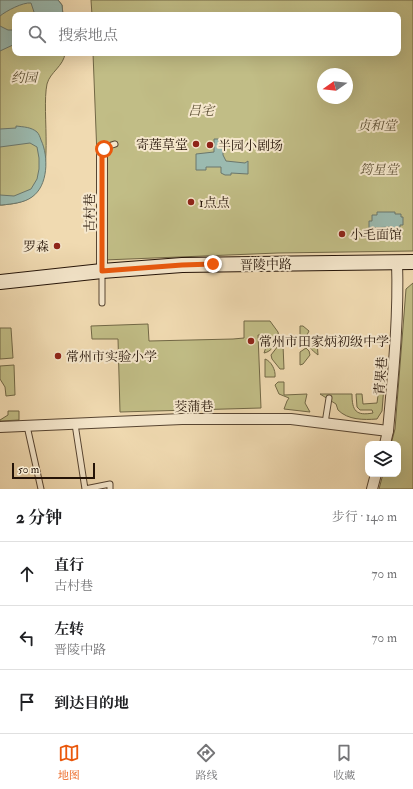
<!DOCTYPE html>
<html lang="zh">
<meta charset="utf-8">
<style>
body{margin:0;font-family:"IM FELL Double Pica","Noto Serif SC",serif;background:#f6f6f6;color:#202124}
.controls{position:absolute;right:12px;bottom:12px;display:grid;overflow:hidden;border-radius:8px;box-shadow:0 4px 16px #0002}
.controls button{width:36px;height:36px;display:grid;place-items:center;padding:0;border:0;border-bottom:1px solid #e0e0e0;background:#fff;color:#202124;font:20px sans-serif}
.compass{position:absolute;left:317px;top:68px;width:36px;height:36px;border-radius:50%;background:#fff;box-shadow:0 4px 16px #0002;rotate:255deg}
.scale{position:absolute;left:12px;bottom:10px;width:83px;box-sizing:border-box;padding-left:4px;border:2px solid #241307;border-top:0;font-size:11px;line-height:14px;white-space:nowrap;color:#241307;-webkit-text-stroke:3px #f5e7cc;paint-order:stroke}
.stop{position:absolute;width:12px;height:12px;margin:-9px;border:3px solid #ea580c;border-radius:50%;background:#fff}
.stop.end{background:#ea580c;border-color:#fff;box-shadow:0 1px 4px #0008}
.list{margin:0;padding:0;list-style:none}
h2{display:flex;justify-content:space-between;align-items:center;height:52px;margin:0;padding:0 16px;font-size:17px}
h2 small{font-size:13px;font-weight:400;color:#757577}
.list li{display:grid;grid-template-columns:26px 1fr auto;gap:12px;align-items:center;box-sizing:border-box;height:64px;padding:0 16px;border-top:1px solid #e0e0e0}
.list b{display:block;font-size:15px;white-space:nowrap}
.list p{margin:0;font-size:13px;white-space:nowrap;color:#757577}
.list em{font-size:13px;font-style:normal;color:#757577}
.icon{flex:none;width:22px;height:22px;fill:none;stroke:currentColor;stroke-width:2;stroke-linecap:round;stroke-linejoin:round}
.map{position:relative;flex:none;width:413px;height:489px;overflow:hidden}
.search{position:absolute;background:#fff;box-shadow:0 4px 16px #0002;left:12px;right:12px;top:12px;height:44px;display:flex;align-items:center;gap:10px;box-sizing:border-box;padding:0 14px;border-radius:8px;color:#757577;font-size:15px}
.sheet{height:244px;background:#fff}
nav{display:flex;justify-content:space-around;align-items:center;box-sizing:border-box;height:56px;border-top:1px solid #e0e0e0;background:#fff;font-size:11px;color:#757577}
nav a{display:grid;justify-items:center;gap:2px}
nav .on{color:#ea580c}
.map>svg:first-child{display:block}
.green{fill:#c1bd86;stroke:#726846;fill-rule:evenodd}
.water{fill:#9bbab0;stroke:#6b776c}
.lines{fill:none;stroke-linecap:round;stroke-linejoin:round}
.service-casing{stroke:#574532;stroke-width:7}
.minor-casing{stroke:#574532;stroke-width:12}
.secondary-casing{stroke:#241307;stroke-width:16}
.service{stroke:#f5e7cc;stroke-width:5}
.minor{stroke:#f5e7cc;stroke-width:10}
.secondary{stroke:#f5e7cc;stroke-width:14}
.route{stroke:#ea580c;stroke-width:5}
.poi-dot{fill:#8f2418;stroke:#f5e7cc;stroke-width:1.5}
.labels{text-anchor:middle;stroke-width:4;stroke-linejoin:round;paint-order:stroke}
.park-label{font-size:13px;font-style:italic;fill:#5b4e33;stroke:#f5e7cc}
.poi-label{font-size:13px;fill:#241307;stroke:#f5e7cc;text-anchor:start}
.street-label{font-size:13px;fill:#241307;stroke:#f5e7cc}
</style>
<div class="map">
<svg width="413" height="489" viewBox="0 0 413 489">
<rect width="100%" height="100%" fill="#f0dab1"/>
<filter id="stains"><feTurbulence type="fractalNoise" baseFrequency=".005" numOctaves="4"/><feColorMatrix values="0 0 0 0 .2 0 0 0 0 .09 0 0 0 0 .02 0 0 0 .5 -.17"/></filter>
<radialGradient id="worn" r=".72"><stop offset=".6" stop-color="#630" stop-opacity="0"/><stop offset="1" stop-color="#630" stop-opacity=".3"/></radialGradient>
<g class="green">
<path d="M 0,0 L 58,0 L 62,5 L 63,15 L 15,15 L 15,53 L 65,53 C 64,66 50,72 47,84 C 41,113 56,181 31,197 C 23,203 11,204 2,205 L 0,205 Z"/>
<path d="M 91,0 L 413,0 L 413,251 L 278,253 L 104,260 L 106,156 L 97,156 L 93,53 L 398,53 L 398,15 L 92,15 ZM 323,74 L 347,74 L 347,98 L 323,98 Z"/>
<path d="M 413,283 L 413,489 L 379,489 L 383,474 L 398,474 L 398,444 L 391,444 L 395,429 L 406,289 Z"/>
<path d="M 244,321 L 270,321 L 278,332 L 279,338 C 276,344 271,352 264,353 L 270,335 L 258,335 L 261,408 L 120,412 L 118,339 L 92,339 L 91,326 L 148,324 L 149,341 L 233,339 L 244,338 Z"/>
<path d="M 300,326 L 303,326 L 309,331 L 303,343 L 300,341 Z"/>
<path d="M 0,328 L 11,328 L 13,358 L 0,359 Z"/>
<path d="M 309,337 L 311,337 L 317,341 L 318,355 C 312,350 305,345 309,337 Z"/>
<path d="M 283,345 L 284,369 L 280,369 L 272,359 L 271,355 L 278,346 Z"/>
<path d="M 306,348 L 309,351 L 310,355 L 303,364 L 300,365 L 300,352 Z"/>
<path d="M 383,358 L 386,361 L 382,411 L 377,419 C 363,420 348,420 338,410 L 336,404 L 320,394 L 352,394 C 352,411 356,416 373,413 L 372,410 L 360,410 L 357,407 L 356,394 L 362,394 L 363,404 L 377,403 Z"/>
<path d="M 265,359 C 271,361 276,370 275,377 L 265,377 Z"/>
<path d="M 14,365 L 15,395 L 6,396 L 5,387 L 0,379 L 0,366 Z"/>
<path d="M 278,382 L 284,382 L 284,395 L 307,394 L 305,403 L 310,412 L 284,409 L 287,401 L 289,398 L 279,394 L 275,385 Z"/>
<path d="M 8,411 L 19,411 L 19,420 L 0,421 L 0,420 L 8,415 Z"/>
</g>
<g class="water">
<path d="M 0,0 L 58,0 L 62,5 L 63,15 L 35,15 L 31,3 C 23,2 6,11 0,16 Z"/>
<path d="M 0,26 L 8,30 L 15,30 L 15,44 L 0,51 Z"/>
<path d="M 16,126 C 24,127 31,127 37,132 C 39,134 40,137 41,140 C 49,157 48,186 32,197 C 24,203 11,204 2,205 L 0,205 L 0,195 L 14,196 L 31,189 L 37,179 L 39,169 L 39,158 L 37,147 L 30,143 L 0,147 L 0,129 L 16,128 Z"/>
<path d="M 214,139 L 220,139 L 223,142 L 223,155 L 226,161 L 245,163 L 248,161 L 248,174 L 231,173 L 231,175 L 225,175 L 221,173 L 221,167 L 206,167 L 206,170 L 196,170 L 196,154 L 214,152 Z"/>
<path d="M 377,212 L 395,212 L 395,214 L 401,214 L 401,217 L 403,217 L 403,225 L 400,225 L 400,229 L 391,229 L 391,227 L 369,228 L 369,221 L 372,221 L 372,215 L 377,215 Z"/>
</g>
<g class="lines">
<defs>
<g id="service">
<path d="M 102,156 C 105,148 107,146 115,144"/>
<path d="M 102,272 L 102,303"/>
<path d="M 325,423 L 329,398"/>
<path d="M 75,424 L 85,489 L 110,484 L 110,489"/>
<path d="M 27,426 L 41,489"/>
</g>
<g id="minor">
<path d="M 102,271 L 102,156"/>
<path d="M 0,427 L 182,419 L 291,419 L 388,431"/>
<path d="M 385,444 L 388,431 C 393,375 399,319 397,262"/>
<path d="M 372,489 L 376,474"/>
</g>
<path id="secondary" d="M 0,282 L 102,271 L 182,265 L 413,262"/>
</defs>
<use href="#service" class="service-casing"/>
<use href="#minor" class="minor-casing"/>
<use href="#secondary" class="secondary-casing"/>
<use href="#service" class="service"/>
<use href="#minor" class="minor"/>
<use href="#secondary" class="secondary"/>
</g>
<g class="lines">
<path class="route" d="M 104,149 L 102,156 L 102,271 L 182,265 L 213,264"/>
</g>
<g class="poi-dot">
<circle cx="196" cy="144" r="4"/>
<circle cx="210" cy="145" r="4"/>
<circle cx="191" cy="202" r="4"/>
<circle cx="342" cy="234" r="4"/>
<circle cx="57" cy="246" r="4"/>
<circle cx="251" cy="341" r="4"/>
<circle cx="58" cy="356" r="4"/>
</g>
<g class="labels">
<g class="park-label">
<text x="24" y="82">约园</text>
<text x="201" y="115">吕宅</text>
<text x="377" y="130">贞和堂</text>
<text x="379" y="174">筠星堂</text>
</g>
<g class="poi-label">
<text x="188" y="149" text-anchor="end">寄莲草堂</text>
<text x="218" y="150">半园小剧场</text>
<text x="199" y="207">1点点</text>
<text x="350" y="239">小毛面馆</text>
<text x="49" y="251" text-anchor="end">罗森</text>
<text x="259" y="346">常州市田家炳初级中学</text>
<text x="66" y="361">常州市实验小学</text>
</g>
<g class="street-label">
<text transform="translate(89 213) rotate(-90)" y="5">古村巷</text>
<text transform="translate(266 264) rotate(-1)" y="5">晋陵中路</text>
<text transform="translate(380 376) rotate(-85)" y="5">青果巷</text>
<text transform="translate(194 406) rotate(-1)" y="5">茭蒲巷</text>
</g>
</g>
<rect width="100%" height="100%" filter="url(#stains)"/>
<rect width="100%" height="100%" fill="url(#worn)"/>
</svg>
<div class="controls">
<button><svg class="icon" aria-label="layers" viewBox="0 0 24 24"><path d="M12 4l9 5-9 5-9-5zM3 14l9 5 9-5"/></svg></button>
</div>
<svg class="compass" viewBox="-18 -18 36 36"><path d="M0-13l5 13h-10z" fill="#e53935"/><path d="M0 13l5-13h-10z" fill="#757577"/></svg>
<div class="scale">50 m</div>
<div class="stop" style="left:104px;top:149px"></div>
<div class="stop end" style="left:213px;top:264px"></div>
<div class="search"><svg class="icon" aria-label="search" viewBox="0 0 24 24"><circle cx="10" cy="10" r="6"/><path d="M15 15l6 6"/></svg>搜索地点</div>
</div>
<section class="sheet">
<h2>2 分钟<small>步行 · 140 m</small></h2>
<ul class="list">
<li><svg class="icon" aria-label="ahead" viewBox="0 0 24 24"><path d="M12 20V5M6 11l6-6 6 6"/></svg><div><b>直行</b><p>古村巷</p></div><em>70 m</em></li>
<li><svg class="icon" aria-label="left" viewBox="0 0 24 24"><path d="M17 20v-9H6M10 6l-5 5 5 5"/></svg><div><b>左转</b><p>晋陵中路</p></div><em>70 m</em></li>
<li><svg class="icon" aria-label="arrive" viewBox="0 0 24 24"><path d="M6 21V4h12l-3 4 3 4H6"/></svg><div><b>到达目的地</b></div></li>
</ul>
</section>
<nav>
<a class="on"><svg class="icon" aria-label="map" viewBox="0 0 24 24"><path d="M3 6l6-2 6 2 6-2v14l-6 2-6-2-6 2zM9 4v14M15 6v14"/></svg>地图</a>
<a><svg class="icon" aria-label="directions" viewBox="0 0 24 24"><path d="M12 3l9 9-9 9-9-9zM9 14v-3h6M13 9l2 2-2 2"/></svg>路线</a>
<a><svg class="icon" aria-label="saved" viewBox="0 0 24 24"><path d="M7 4h10v16l-5-4-5 4z"/></svg>收藏</a>
</nav>
